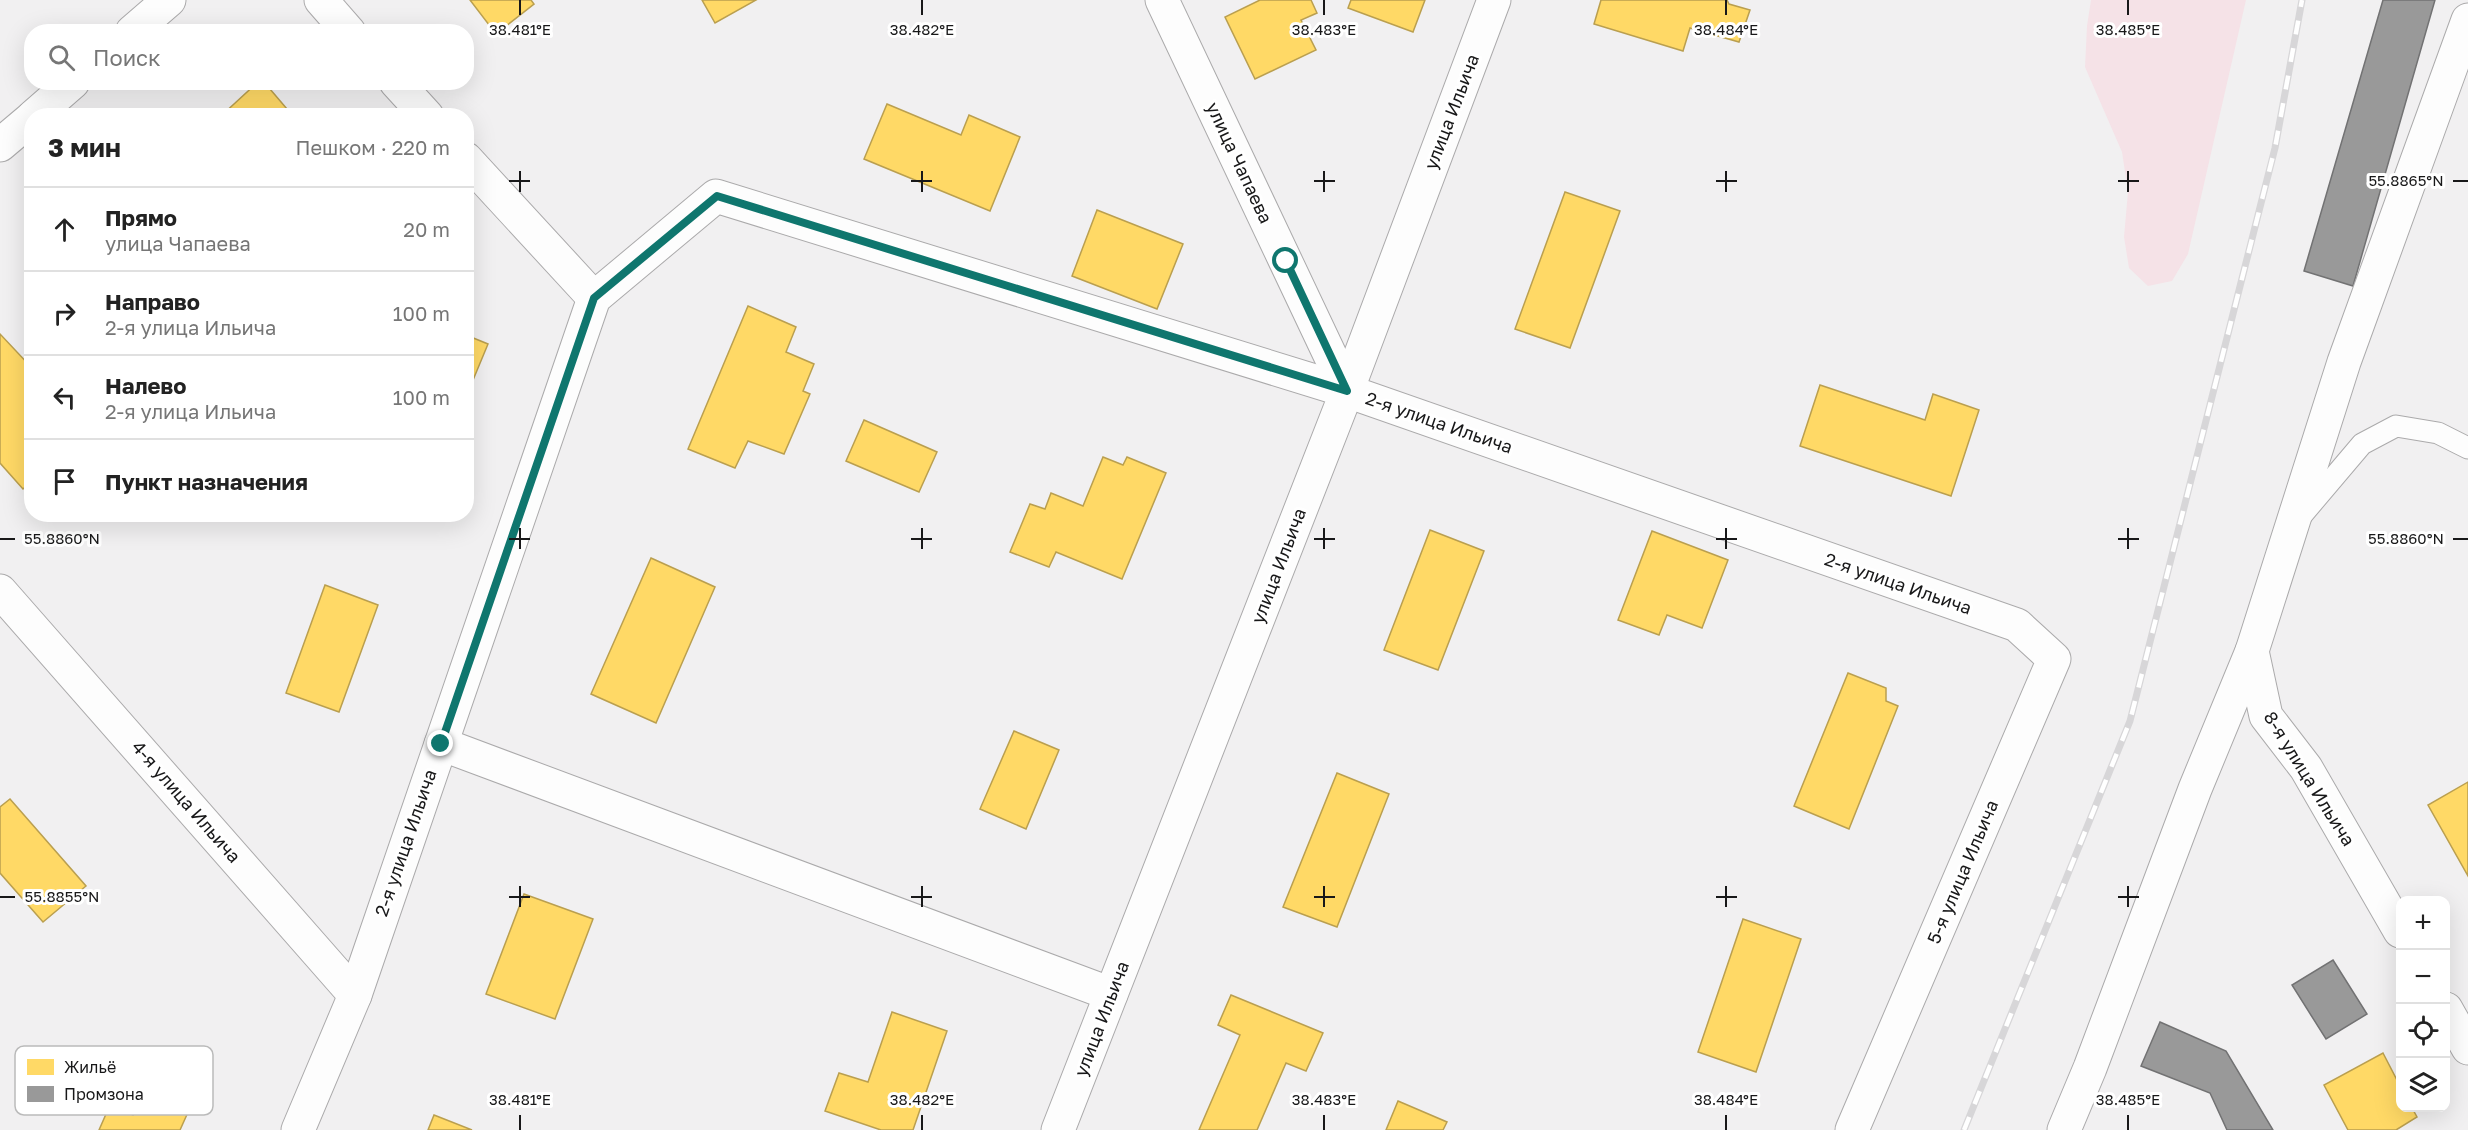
<!DOCTYPE html>
<html lang="ru">
<meta charset="utf-8">
<style>
body{margin:0;font-family:"Golos Text",sans-serif;background:#f2f2f2;color:#222}
.controls{position:absolute;right:18px;bottom:18px;display:grid;overflow:hidden;border-radius:12px;box-shadow:0 6px 24px #0002}
.controls button{width:54px;height:54px;display:grid;place-items:center;padding:0;border:0;border-bottom:2px solid #e0e0e0;background:#fff;color:#222;font:30px sans-serif}
.stop{position:absolute;width:18px;height:18px;margin:-14px;border:4px solid #0f766e;border-radius:50%;background:#fff}
.stop.end{background:#0f766e;border-color:#fff;box-shadow:0 2px 6px #0008}
.list{margin:0;padding:0;list-style:none}
h2{display:flex;justify-content:space-between;align-items:center;height:78px;margin:0;padding:0 24px;font-size:26px}
h2 small{font-size:20px;font-weight:400;color:#767676}
.list li{display:grid;grid-template-columns:39px 1fr auto;gap:18px;align-items:center;box-sizing:border-box;height:84px;padding:0 24px;border-top:2px solid #e0e0e0}
.list b{display:block;font-size:22px;white-space:nowrap}
.list p{margin:0;font-size:20px;white-space:nowrap;color:#767676}
.list em{font-size:20px;font-style:normal;color:#767676}
.icon{flex:none;width:33px;height:33px;fill:none;stroke:currentColor;stroke-width:2;stroke-linecap:round;stroke-linejoin:round}
.map{position:relative;flex:none;width:2468px;height:1130px;overflow:hidden}
.search{position:absolute;background:#fff;box-shadow:0 6px 24px #0002;left:24px;top:24px;width:450px;height:66px;display:flex;align-items:center;gap:15px;box-sizing:border-box;padding:0 21px;border-radius:24px;color:#767676;font-size:22px}
.panel{position:absolute;background:#fff;box-shadow:0 6px 24px #0002;left:24px;top:108px;width:450px;height:414px;border-radius:24px}
.map>svg:first-child{display:block}
.green{fill:#f5e2e7}
.homes{fill:#ffd966;stroke:#ba9f4f;stroke-width:1.5}
.industry{fill:#999;stroke:#727273;stroke-width:1.5}
.lines{fill:none;stroke-linecap:round;stroke-linejoin:round}
.lane-casing{stroke:#abaaab;stroke-width:23}
.street-casing{stroke:#abaaab;stroke-width:35}
.secondary-casing{stroke:#abaaab;stroke-width:35}
.lane{stroke:#fdfdfd;stroke-width:21}
.street{stroke:#fdfdfd;stroke-width:33}
.secondary{stroke:#fdfdfd;stroke-width:33}
.rail-casing{stroke:#d7d6d8;stroke-width:7}
.rail{stroke:#fff;stroke-width:4.5;stroke-dasharray:14;stroke-linecap:butt}
.route{stroke:#0f766e;stroke-width:8}
.ticks{fill:none;stroke:#181819;stroke-width:2}
.labels{text-anchor:middle;stroke-width:6;stroke-linejoin:round;paint-order:stroke}
.street-label{font-size:18px;fill:#181819;stroke:#fff}
.key{fill:#fff;stroke:#bababa;stroke-width:1.5}
.key-label{font-size:16px;fill:#181819}
.ticks-label{font-size:15px;text-anchor:middle;fill:#181819;stroke:#fff;stroke-width:6;stroke-linejoin:round;paint-order:stroke}
</style>
<div class="map">
<svg width="2468" height="1130" viewBox="0 0 2468 1130">
<rect width="100%" height="100%" fill="#f1f0f1"/>
<path class="green" d="M 2091,0 L 2246,0 L 2188,254 L 2172,281 L 2148,286 L 2129,268 L 2124,237 L 2128,192 L 2122,152 L 2085,67 L 2087,26 Z"/>
<g class="homes">
<path d="M 470,0 L 531,0 L 534,4 L 496,34 Z"/>
<path d="M 702,0 L 756,0 L 715,23 Z"/>
<path d="M 1260,0 L 1311,0 L 1317,13 L 1301,20 L 1316,50 L 1255,79 L 1225,17 Z"/>
<path d="M 1351,0 L 1425,0 L 1413,32 L 1348,8 Z"/>
<path d="M 1601,0 L 1727,0 L 1729,4 L 1750,10 L 1739,42 L 1690,28 L 1683,51 L 1594,24 Z"/>
<path d="M 258,82 L 264,82 L 293,116 L 221,116 Z"/>
<path d="M 887,104 L 961,135 L 969,115 L 1020,137 L 990,211 L 864,159 Z"/>
<path d="M 1565,192 L 1620,211 L 1570,348 L 1515,329 Z"/>
<path d="M 1097,210 L 1183,244 L 1157,309 L 1072,276 Z"/>
<path d="M 748,306 L 796,327 L 786,352 L 814,364 L 803,391 L 810,394 L 784,454 L 748,441 L 735,468 L 688,449 Z"/>
<path d="M 0,334 L 32,368 L 32,481 L 23,489 L 0,463 Z"/>
<path d="M 466,335 L 488,344 L 466,397 Z"/>
<path d="M 1820,385 L 1925,420 L 1933,394 L 1979,410 L 1951,496 L 1800,446 Z"/>
<path d="M 864,420 L 937,452 L 919,492 L 846,461 Z"/>
<path d="M 1103,457 L 1123,465 L 1127,457 L 1166,473 L 1122,579 L 1056,552 L 1049,567 L 1010,552 L 1030,504 L 1045,509 L 1051,493 L 1083,506 Z"/>
<path d="M 1430,530 L 1484,551 L 1438,670 L 1384,650 Z"/>
<path d="M 1652,531 L 1728,560 L 1702,628 L 1667,615 L 1659,635 L 1618,620 Z"/>
<path d="M 651,558 L 715,587 L 656,723 L 591,694 Z"/>
<path d="M 325,585 L 378,605 L 339,712 L 286,693 Z"/>
<path d="M 1848,673 L 1886,688 L 1886,701 L 1898,706 L 1849,829 L 1794,806 Z"/>
<path d="M 1014,731 L 1059,750 L 1026,829 L 980,809 Z"/>
<path d="M 1337,773 L 1389,794 L 1337,927 L 1283,907 Z"/>
<path d="M 2468,782 L 2468,876 L 2428,805 Z"/>
<path d="M 10,799 L 86,886 L 43,922 L 0,873 L 0,807 Z"/>
<path d="M 524,894 L 593,919 L 555,1019 L 486,994 Z"/>
<path d="M 1743,919 L 1801,939 L 1756,1072 L 1698,1052 Z"/>
<path d="M 1231,995 L 1323,1033 L 1306,1071 L 1286,1063 L 1257,1130 L 1199,1130 L 1240,1035 L 1218,1025 Z"/>
<path d="M 892,1012 L 947,1031 L 913,1130 L 881,1130 L 825,1111 L 839,1073 L 868,1082 Z"/>
<path d="M 2383,1053 L 2400,1086 L 2400,1108 L 2412,1108 L 2417,1117 L 2396,1130 L 2348,1130 L 2324,1085 Z"/>
<path d="M 152,1070 L 198,1090 L 180,1130 L 99,1130 L 110,1105 L 133,1115 Z"/>
<path d="M 1398,1101 L 1447,1122 L 1443,1130 L 1386,1130 Z"/>
<path d="M 434,1115 L 472,1130 L 428,1130 Z"/>
</g>
<g class="industry">
<path d="M 2383,0 L 2435,0 L 2353,286 L 2304,271 Z"/>
<path d="M 2333,960 L 2367,1014 L 2326,1039 L 2292,985 Z"/>
<path d="M 2160,1022 L 2226,1051 L 2273,1130 L 2227,1130 L 2210,1093 L 2141,1066 Z"/>
</g>
<g class="lines">
<defs>
<path id="lane" d="M 2301,516 L 2362,444 L 2396,426 L 2438,433 L 2468,448"/>
<g id="street">
<path d="M 321,0 L 349,32"/>
<path d="M 132,32 L 169,0"/>
<path d="M 396,82 L 427,116"/>
<path d="M 34,116 L 73,82"/>
<path d="M 0,145 L 32,118"/>
<path d="M 466,159 L 594,298"/>
<path d="M 0,591 L 355,995"/>
<path d="M 2252,651 L 2266,716 L 2306,768 L 2400,931"/>
<path d="M 441,744 L 1111,994"/>
<path d="M 2446,1009 L 2468,1048"/>
<path d="M 298,1130 L 355,995 L 594,298 L 716,196 L 1347,391 L 2017,625 L 2054,659 L 1852,1130"/>
<path d="M 2064,1130 L 2090,1068 L 2195,789 L 2252,651 L 2344,362 L 2468,20"/>
</g>
<g id="secondary">
<path d="M 1162,0 L 1347,391"/>
<path d="M 1058,1130 L 1347,391 L 1494,0"/>
</g>
</defs>
<use href="#lane" class="lane-casing"/>
<use href="#street" class="street-casing"/>
<use href="#secondary" class="secondary-casing"/>
<use href="#lane" class="lane"/>
<use href="#street" class="street"/>
<use href="#secondary" class="secondary"/>
<defs>
<path id="rail" d="M 1964,1130 L 2130,721 L 2275,148 L 2302,0"/>
</defs>
<use href="#rail" class="rail-casing"/>
<use href="#rail" class="rail"/>
</g>
<g class="lines">
<path class="route" d="M 441,744 L 594,298 L 717,196 L 1347,391 L 1286,261"/>
</g>
<path class="ticks" d="M 520,0 L 520,15M 922,0 L 922,15M 1324,0 L 1324,15M 1726,0 L 1726,15M 2128,0 L 2128,15M 520,171 L 520,192M 922,171 L 922,192M 1324,171 L 1324,192M 1726,171 L 1726,192M 2128,171 L 2128,192M 509,181 L 530,181M 911,181 L 932,181M 1314,181 L 1335,181M 1716,181 L 1737,181M 2118,181 L 2139,181M 2453,181 L 2468,181M 520,528 L 520,549M 922,528 L 922,549M 1324,528 L 1324,549M 1726,528 L 1726,549M 2128,528 L 2128,549M 0,539 L 15,539M 509,539 L 530,539M 911,539 L 932,539M 1314,539 L 1335,539M 1716,539 L 1737,539M 2118,539 L 2139,539M 2453,539 L 2468,539M 520,886 L 520,907M 922,886 L 922,907M 1324,886 L 1324,907M 1726,886 L 1726,907M 2128,886 L 2128,907M 0,897 L 15,897M 509,897 L 530,897M 911,897 L 932,897M 1314,897 L 1335,897M 1716,897 L 1737,897M 2118,897 L 2139,897M 520,1115 L 520,1130M 922,1115 L 922,1130M 1324,1115 L 1324,1130M 1726,1115 L 1726,1130M 2128,1115 L 2128,1130"/>
<g class="labels">
<g class="street-label">
<text transform="translate(1452 112) rotate(-69)" y="6">улица Ильича</text>
<text transform="translate(1239 163) rotate(65)" y="6">улица Чапаева</text>
<text transform="translate(1439 423) rotate(19)" y="6">2-я улица Ильича</text>
<text transform="translate(1279 566) rotate(-69)" y="6">улица Ильича</text>
<text transform="translate(1898 584) rotate(19)" y="6">2-я улица Ильича</text>
<text transform="translate(2309 779) rotate(58)" y="6">8-я улица Ильича</text>
<text transform="translate(186 802) rotate(49)" y="6">4-я улица Ильича</text>
<text transform="translate(406 843) rotate(-71)" y="6">2-я улица Ильича</text>
<text transform="translate(1963 872) rotate(-67)" y="6">5-я улица Ильича</text>
<text transform="translate(1102 1019) rotate(-69)" y="6">улица Ильича</text>
</g>
</g>
<rect x="15" y="1046" width="198" height="69" rx="9" class="key"/>
<rect x="27" y="1059" width="27" height="16" fill="#ffd966"/>
<rect x="27" y="1086" width="27" height="16" fill="#999"/>
<g class="key-label">
<text x="64" y="1073">Жильё</text>
<text x="64" y="1100">Промзона</text>
</g>
<g class="ticks-label">
<text x="520" y="35">38.481°E</text>
<text x="922" y="35">38.482°E</text>
<text x="1324" y="35">38.483°E</text>
<text x="1726" y="35">38.484°E</text>
<text x="2128" y="35">38.485°E</text>
<text x="2406" y="186">55.8865°N</text>
<text x="62" y="544">55.8860°N</text>
<text x="2406" y="544">55.8860°N</text>
<text x="62" y="902">55.8855°N</text>
<text x="520" y="1105">38.481°E</text>
<text x="922" y="1105">38.482°E</text>
<text x="1324" y="1105">38.483°E</text>
<text x="1726" y="1105">38.484°E</text>
<text x="2128" y="1105">38.485°E</text>
</g>
</svg>
<div class="controls">
<button>+</button>
<button>−</button>
<button><svg class="icon" aria-label="locate" viewBox="0 0 24 24"><circle cx="12" cy="12" r="6"/><path d="M12 2v4M12 18v4M2 12h4M18 12h4"/></svg></button>
<button><svg class="icon" aria-label="layers" viewBox="0 0 24 24"><path d="M12 4l9 5-9 5-9-5zM3 14l9 5 9-5"/></svg></button>
</div>
<div class="stop" style="left:1286px;top:261px"></div>
<div class="stop end" style="left:441px;top:744px"></div>
<div class="search"><svg class="icon" aria-label="search" viewBox="0 0 24 24"><circle cx="10" cy="10" r="6"/><path d="M15 15l6 6"/></svg>Поиск</div>
<section class="panel">
<h2>3 мин<small>Пешком · 220 m</small></h2>
<ul class="list">
<li><svg class="icon" aria-label="ahead" viewBox="0 0 24 24"><path d="M12 20V5M6 11l6-6 6 6"/></svg><div><b>Прямо</b><p>улица Чапаева</p></div><em>20 m</em></li>
<li><svg class="icon" aria-label="right" viewBox="0 0 24 24"><path d="M7 20v-9h11M14 6l5 5-5 5"/></svg><div><b>Направо</b><p>2-я улица Ильича</p></div><em>100 m</em></li>
<li><svg class="icon" aria-label="left" viewBox="0 0 24 24"><path d="M17 20v-9H6M10 6l-5 5 5 5"/></svg><div><b>Налево</b><p>2-я улица Ильича</p></div><em>100 m</em></li>
<li><svg class="icon" aria-label="arrive" viewBox="0 0 24 24"><path d="M6 21V4h12l-3 4 3 4H6"/></svg><div><b>Пункт назначения</b></div></li>
</ul>
</section>
</div>
